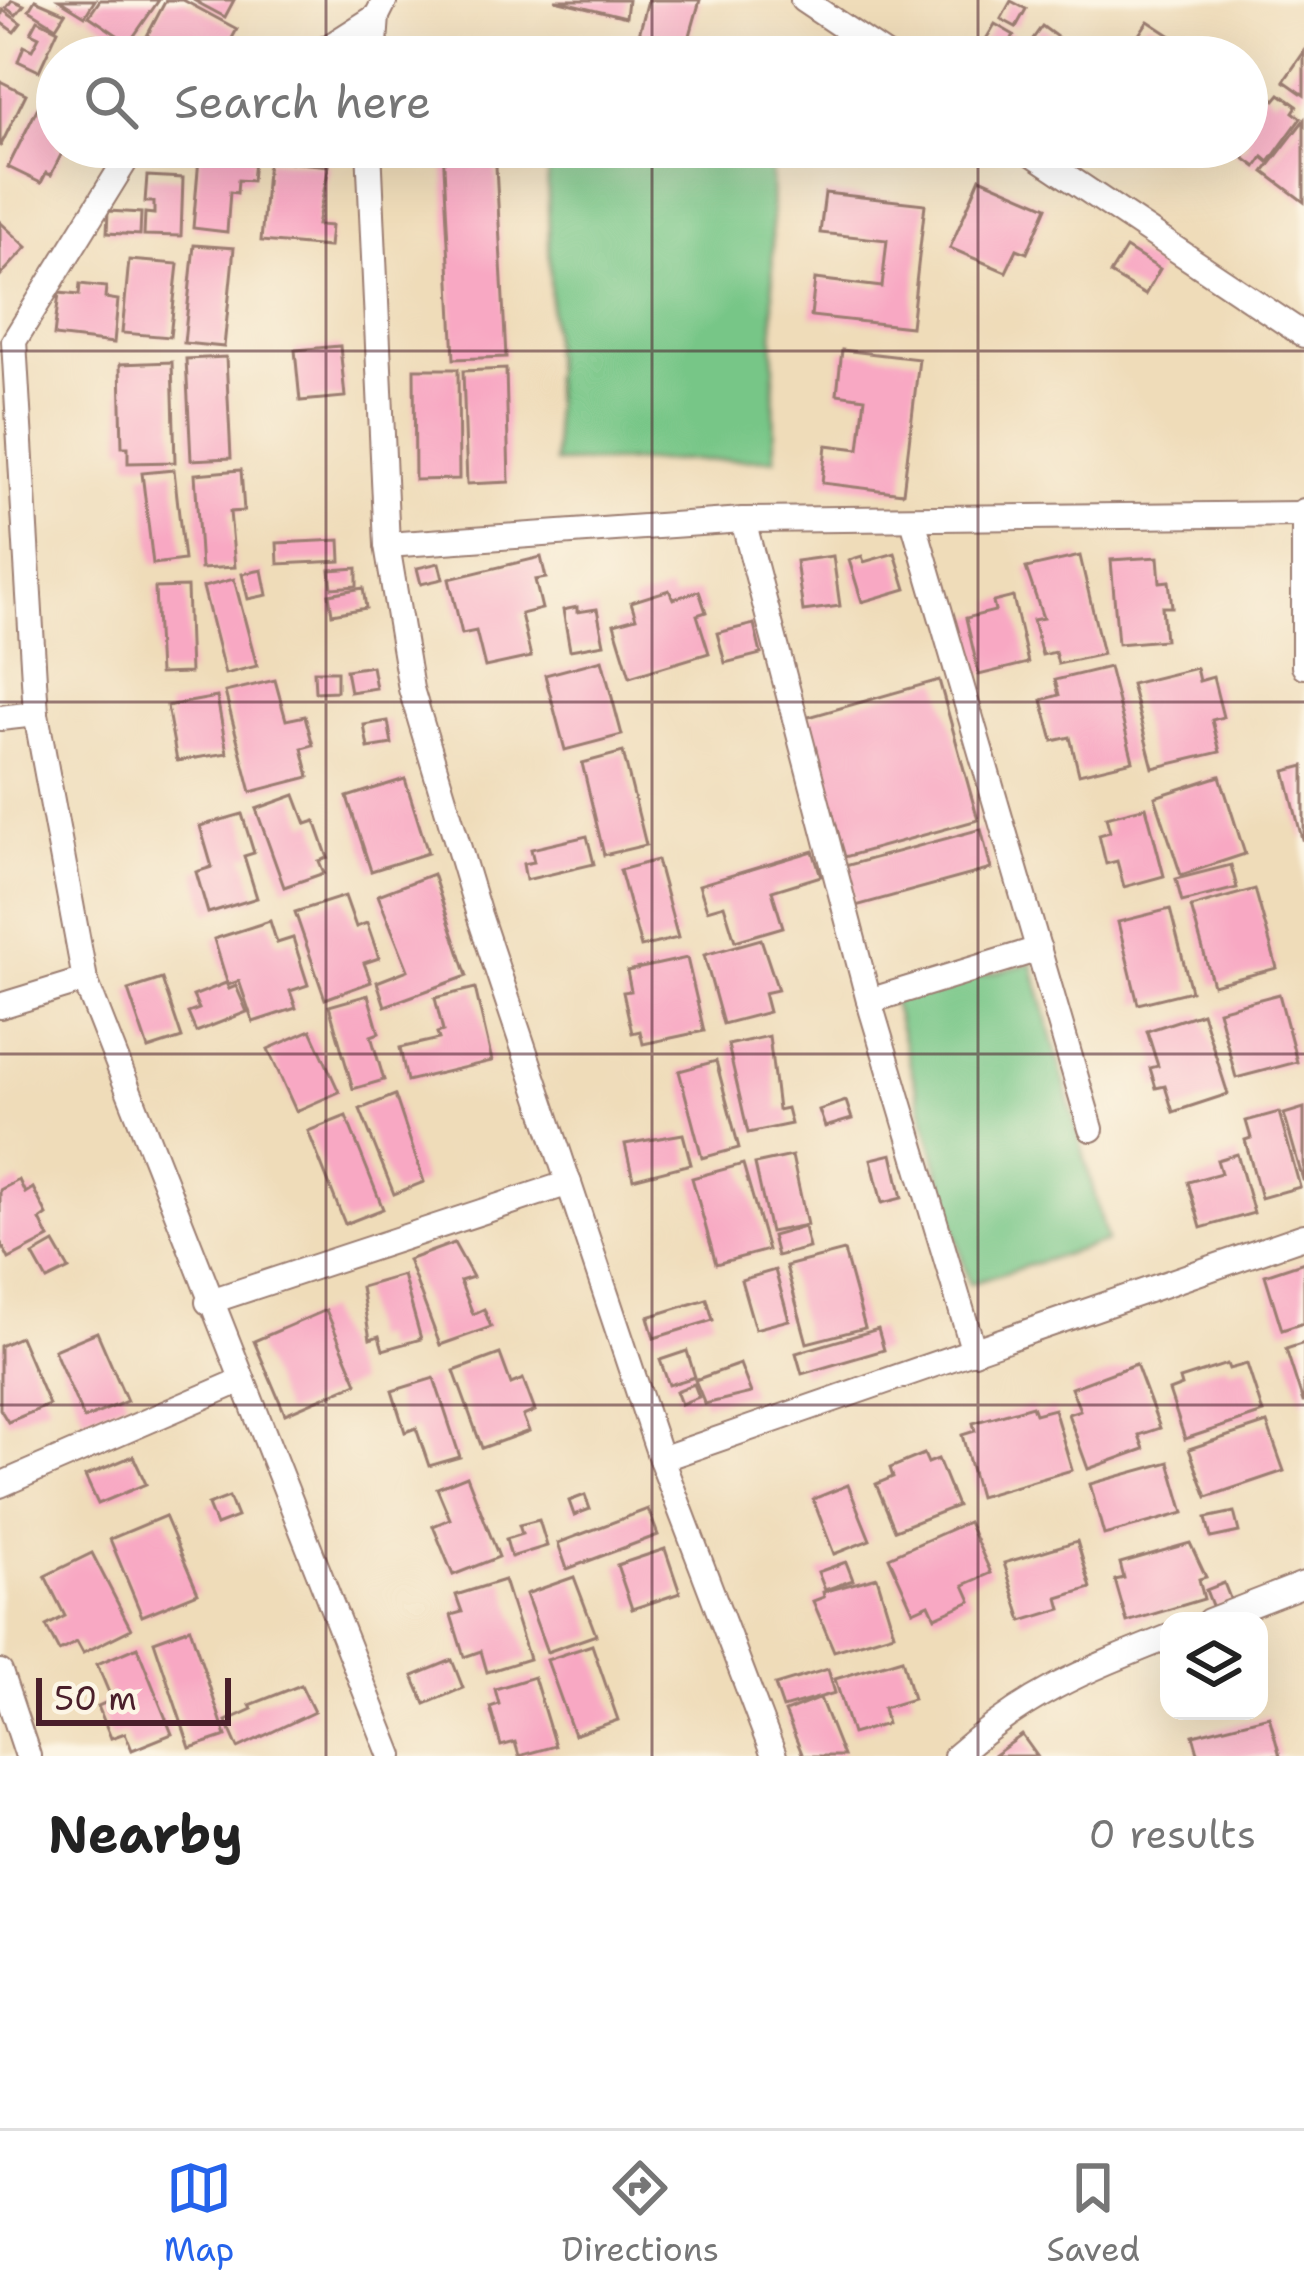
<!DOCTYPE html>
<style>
body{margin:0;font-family:"Shantell Sans",sans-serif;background:#f6f6f6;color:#222}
.controls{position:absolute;right:36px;bottom:36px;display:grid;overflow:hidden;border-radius:24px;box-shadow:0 12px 48px #0002}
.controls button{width:108px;height:108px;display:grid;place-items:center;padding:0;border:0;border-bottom:3px solid #e0e0e0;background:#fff;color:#222;font:60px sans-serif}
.scale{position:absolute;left:36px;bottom:30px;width:195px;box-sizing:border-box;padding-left:12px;border:6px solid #4a1f2b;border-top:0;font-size:33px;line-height:42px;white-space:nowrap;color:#4a1f2b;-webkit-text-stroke:9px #fcf5e5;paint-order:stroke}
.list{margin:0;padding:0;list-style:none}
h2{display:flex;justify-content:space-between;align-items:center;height:156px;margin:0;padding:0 48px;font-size:51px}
h2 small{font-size:39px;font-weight:400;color:#767676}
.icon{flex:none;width:66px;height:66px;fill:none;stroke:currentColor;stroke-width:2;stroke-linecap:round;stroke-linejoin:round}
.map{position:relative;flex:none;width:1304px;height:1756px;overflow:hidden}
.search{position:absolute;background:#fff;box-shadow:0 12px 48px #0002;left:36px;right:36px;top:36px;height:132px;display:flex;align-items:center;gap:30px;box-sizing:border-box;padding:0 42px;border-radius:66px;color:#767676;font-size:45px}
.sheet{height:372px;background:#fff}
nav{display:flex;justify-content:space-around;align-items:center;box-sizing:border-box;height:168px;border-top:3px solid #e0e0e0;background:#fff;font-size:33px;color:#767676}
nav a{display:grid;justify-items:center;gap:6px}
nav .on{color:#2563eb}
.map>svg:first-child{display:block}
.green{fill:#77c687;stroke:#607259;stroke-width:3}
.building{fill:#f8a8c3}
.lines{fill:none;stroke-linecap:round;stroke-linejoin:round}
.minor-casing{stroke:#9c7e72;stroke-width:28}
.minor{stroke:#fff;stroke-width:24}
.grid{fill:none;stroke:#4a1f2b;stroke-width:3;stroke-opacity:0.55}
</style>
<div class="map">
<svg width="1304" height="1756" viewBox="0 0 1304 1756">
<rect width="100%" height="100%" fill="#fcf5e5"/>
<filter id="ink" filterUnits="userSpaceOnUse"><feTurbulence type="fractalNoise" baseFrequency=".00833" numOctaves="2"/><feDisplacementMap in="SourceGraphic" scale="24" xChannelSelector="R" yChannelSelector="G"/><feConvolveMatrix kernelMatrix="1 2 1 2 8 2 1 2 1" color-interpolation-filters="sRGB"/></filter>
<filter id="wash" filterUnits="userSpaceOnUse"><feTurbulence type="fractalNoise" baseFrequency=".004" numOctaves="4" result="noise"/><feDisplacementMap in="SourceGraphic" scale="48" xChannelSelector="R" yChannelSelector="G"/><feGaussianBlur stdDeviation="2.7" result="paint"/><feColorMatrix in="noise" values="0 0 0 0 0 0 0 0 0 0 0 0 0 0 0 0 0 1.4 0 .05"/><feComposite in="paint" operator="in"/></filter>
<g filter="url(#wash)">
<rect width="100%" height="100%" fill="#efdcb9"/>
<g class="green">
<path d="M 547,157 L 771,157 L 775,459 L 555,463 Z"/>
<path d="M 1032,963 L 1107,1241 L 969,1284 L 892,998 Z"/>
</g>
<g id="blocks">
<g class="building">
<path d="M 12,0 L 24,5 L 16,15 L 6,8 Z"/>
<path d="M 35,0 L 65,13 L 56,27 L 29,10 Z"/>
<path d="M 59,0 L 95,0 L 85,16 Z"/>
<path d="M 100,0 L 159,0 L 129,43 L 89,16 Z"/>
<path d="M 166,0 L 183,0 L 237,29 L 222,57 L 185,57 L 147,36 Z"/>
<path d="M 193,0 L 234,0 L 225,17 Z"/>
<path d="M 555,0 L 628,0 L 626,17 Z"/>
<path d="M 648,0 L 700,0 L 684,57 L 633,57 Z"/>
<path d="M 1011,1 L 1026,9 L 1016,27 L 1001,19 Z"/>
<path d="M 3,10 L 21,23 L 14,32 L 0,22 Z"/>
<path d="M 38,20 L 58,30 L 39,71 L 18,61 L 24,46 L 32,50 L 39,37 L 31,33 Z"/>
<path d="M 1148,21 L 1203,57 L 1124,57 Z"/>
<path d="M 995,24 L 1014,35 L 1001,57 L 989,57 L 979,51 Z"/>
<path d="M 1042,26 L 1068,45 L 1059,57 L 1020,57 Z"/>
<path d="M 92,38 L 123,57 L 80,57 Z"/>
<path d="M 1304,52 L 1304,95 L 1284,81 Z"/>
<path d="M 0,81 L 26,94 L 0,147 Z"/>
<path d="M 1261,89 L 1275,100 L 1280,94 L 1297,106 L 1293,112 L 1301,118 L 1269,162 L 1263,157 L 1256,167 L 1233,150 L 1247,147 L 1247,108 Z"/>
<path d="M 40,103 L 57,111 L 57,147 L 65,147 L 51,175 L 46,173 L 41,183 L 8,167 Z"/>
<path d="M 1304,120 L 1304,202 L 1264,172 Z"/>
<path d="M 200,147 L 255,151 L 252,181 L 238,180 L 237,193 L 230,192 L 227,232 L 193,228 Z"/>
<path d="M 443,147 L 495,147 L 506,357 L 454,359 Z"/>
<path d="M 773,147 L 821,147 L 814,164 Z"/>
<path d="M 268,160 L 329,166 L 317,225 L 331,226 L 329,247 L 261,241 Z"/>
<path d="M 147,176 L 183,178 L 181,236 L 144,235 L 145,213 L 154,214 L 154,202 L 145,202 Z"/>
<path d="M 980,178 L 1047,207 L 1027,253 L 1017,249 L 1006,272 L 950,248 Z"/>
<path d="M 825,193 L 925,204 L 911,327 L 811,316 L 815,279 L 882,287 L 887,240 L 820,233 Z"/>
<path d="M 108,211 L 141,213 L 140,235 L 107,233 Z"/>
<path d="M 0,222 L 27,247 L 0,276 Z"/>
<path d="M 194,245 L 234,248 L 224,347 L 184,343 Z"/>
<path d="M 1126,248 L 1160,269 L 1145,295 L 1110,274 Z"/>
<path d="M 129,260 L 178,264 L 170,337 L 122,333 Z"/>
<path d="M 80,284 L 106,287 L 105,298 L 118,300 L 114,343 L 54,336 L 59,293 L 79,295 Z"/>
<path d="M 340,346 L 345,397 L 300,401 L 295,350 Z"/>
<path d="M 842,350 L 919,359 L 903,493 L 822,483 L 826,445 L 859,449 L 865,398 L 837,394 Z"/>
<path d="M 226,357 L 231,458 L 191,460 L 186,359 Z"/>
<path d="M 172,362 L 175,462 L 128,463 L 128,447 L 122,447 L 120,364 Z"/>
<path d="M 414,369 L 458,369 L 459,479 L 415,480 Z"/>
<path d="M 506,369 L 509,482 L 467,484 L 463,371 Z"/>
<path d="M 174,470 L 184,560 L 153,564 L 142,473 Z"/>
<path d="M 241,470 L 244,511 L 230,512 L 235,567 L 201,569 L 195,474 Z"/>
<path d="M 340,540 L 341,561 L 278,564 L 277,543 Z"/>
<path d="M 895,553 L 906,589 L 862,602 L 849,560 L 862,556 L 864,562 Z"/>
<path d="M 833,556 L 840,606 L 803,611 L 796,561 Z"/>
<path d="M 1080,556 L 1103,654 L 1058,664 L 1055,652 L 1042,655 L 1033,620 L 1043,618 L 1026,568 Z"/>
<path d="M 541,557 L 546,578 L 535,580 L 542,609 L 521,614 L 531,657 L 485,667 L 476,631 L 462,634 L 449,579 Z"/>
<path d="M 1158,557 L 1160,582 L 1169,581 L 1172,607 L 1162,607 L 1165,640 L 1118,644 L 1111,560 Z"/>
<path d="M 439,563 L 443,579 L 421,584 L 417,568 Z"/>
<path d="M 357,568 L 357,586 L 332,588 L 330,570 Z"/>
<path d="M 262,570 L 267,595 L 248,599 L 242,574 Z"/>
<path d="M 234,579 L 257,666 L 225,674 L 203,587 Z"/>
<path d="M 187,587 L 190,673 L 159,674 L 155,588 Z"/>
<path d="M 363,588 L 366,608 L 332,614 L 329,594 Z"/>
<path d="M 669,590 L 673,599 L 699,591 L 706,612 L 697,615 L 709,653 L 630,677 L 614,624 L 636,618 L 631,602 Z"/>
<path d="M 1013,597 L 1028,663 L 979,675 L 966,618 L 995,611 L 993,602 Z"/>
<path d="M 577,607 L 577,612 L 597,609 L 604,644 L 570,650 L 563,610 Z"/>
<path d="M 754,624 L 761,654 L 725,663 L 717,633 Z"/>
<path d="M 602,660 L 622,735 L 565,750 L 545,675 Z"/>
<path d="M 372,666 L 376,688 L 350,692 L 346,670 Z"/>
<path d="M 1109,667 L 1133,761 L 1079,774 L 1070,737 L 1053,741 L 1042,700 L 1059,695 L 1055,680 Z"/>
<path d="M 1196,668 L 1199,681 L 1213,677 L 1223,717 L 1212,720 L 1220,752 L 1153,768 L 1131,684 Z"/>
<path d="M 314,671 L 337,671 L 337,691 L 315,692 Z"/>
<path d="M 275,680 L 286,720 L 305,716 L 313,745 L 302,748 L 309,777 L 251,792 L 225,692 Z"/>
<path d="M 939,680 L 978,820 L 845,857 L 805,718 Z"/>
<path d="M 217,697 L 227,753 L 177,761 L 167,706 Z"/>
<path d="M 388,721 L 392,744 L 368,748 L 364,725 Z"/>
<path d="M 623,752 L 646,845 L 604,855 L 582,763 Z"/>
<path d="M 1304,766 L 1304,838 L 1302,839 L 1285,771 Z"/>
<path d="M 1220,776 L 1245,854 L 1181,875 L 1155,797 Z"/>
<path d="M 405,779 L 428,853 L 371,871 L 347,797 Z"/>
<path d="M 295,795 L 306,824 L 315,821 L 328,858 L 319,861 L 324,873 L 284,887 L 256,809 Z"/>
<path d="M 1146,807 L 1164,876 L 1124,887 L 1117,861 L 1106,864 L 1099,835 L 1110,832 L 1106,817 Z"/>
<path d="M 242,814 L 254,853 L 244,856 L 257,898 L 208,913 L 196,872 L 212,867 L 200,826 Z"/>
<path d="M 981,829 L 991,869 L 856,906 L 845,866 Z"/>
<path d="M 587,836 L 594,864 L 526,880 L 523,864 L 534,862 L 531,849 Z"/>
<path d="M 813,851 L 821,876 L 772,891 L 783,927 L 735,941 L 724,905 L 707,910 L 699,885 Z"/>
<path d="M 657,860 L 678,938 L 641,947 L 620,870 Z"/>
<path d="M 1231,865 L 1237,888 L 1182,902 L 1176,879 Z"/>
<path d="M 433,874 L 467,976 L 385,1006 L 377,982 L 408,970 L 378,895 Z"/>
<path d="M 1255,889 L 1277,968 L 1213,985 L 1191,907 Z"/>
<path d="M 345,896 L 356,927 L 367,923 L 379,958 L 364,963 L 371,982 L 325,999 L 295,912 Z"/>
<path d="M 1170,909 L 1191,991 L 1138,1004 L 1118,922 Z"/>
<path d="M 270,921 L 277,943 L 293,938 L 308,985 L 290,991 L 296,1008 L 253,1022 L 239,981 L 228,985 L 214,939 Z"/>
<path d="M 761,939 L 778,990 L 764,993 L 769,1012 L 723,1024 L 704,955 Z"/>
<path d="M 687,958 L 704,1031 L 643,1044 L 640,1031 L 632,1033 L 623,992 L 631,991 L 627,971 Z"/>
<path d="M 162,979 L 182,1038 L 148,1049 L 128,990 Z"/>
<path d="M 226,983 L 229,989 L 236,986 L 247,1012 L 196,1032 L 188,1013 L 199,1009 L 193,996 Z"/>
<path d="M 475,988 L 492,1061 L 407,1081 L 400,1048 L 439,1039 L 437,1033 L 443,1031 L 435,998 Z"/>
<path d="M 1279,994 L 1297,1062 L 1236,1078 L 1218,1010 Z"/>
<path d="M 368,995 L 379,1033 L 371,1036 L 384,1080 L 353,1089 L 329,1006 Z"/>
<path d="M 1202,1013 L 1228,1094 L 1173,1112 L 1165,1086 L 1156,1088 L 1150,1068 L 1158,1066 L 1147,1031 Z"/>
<path d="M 311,1030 L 339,1092 L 296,1111 L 268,1049 Z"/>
<path d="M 769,1036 L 778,1110 L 787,1108 L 791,1124 L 748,1133 L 728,1045 Z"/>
<path d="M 716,1061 L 739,1148 L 702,1158 L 679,1071 Z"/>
<path d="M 395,1095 L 424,1182 L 394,1194 L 360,1109 Z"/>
<path d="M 846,1101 L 852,1119 L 825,1127 L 819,1110 Z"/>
<path d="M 1304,1108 L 1304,1180 L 1303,1180 L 1284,1114 Z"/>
<path d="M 1279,1112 L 1300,1187 L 1261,1198 L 1245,1140 L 1251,1138 L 1246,1121 Z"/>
<path d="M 346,1116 L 383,1209 L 345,1224 L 308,1131 Z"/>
<path d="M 683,1134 L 691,1164 L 633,1179 L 625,1144 Z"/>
<path d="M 892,1154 L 902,1198 L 882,1203 L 871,1159 Z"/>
<path d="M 1237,1154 L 1254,1213 L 1201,1228 L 1188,1182 L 1221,1173 L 1217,1160 Z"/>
<path d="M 792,1156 L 807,1225 L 770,1232 L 755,1164 Z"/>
<path d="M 743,1164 L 768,1250 L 716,1264 L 692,1178 Z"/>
<path d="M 19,1180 L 25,1193 L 33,1188 L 47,1215 L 40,1220 L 49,1238 L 9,1259 L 0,1241 L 0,1190 Z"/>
<path d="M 804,1227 L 809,1248 L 777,1256 L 772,1236 Z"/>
<path d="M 54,1243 L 69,1269 L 47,1280 L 33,1255 Z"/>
<path d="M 454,1243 L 473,1277 L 460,1281 L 473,1314 L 484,1309 L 491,1327 L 440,1345 L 408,1260 Z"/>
<path d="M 844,1251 L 865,1328 L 807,1343 L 786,1266 Z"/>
<path d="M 1304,1262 L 1304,1323 L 1282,1330 L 1265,1275 Z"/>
<path d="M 775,1270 L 789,1320 L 755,1329 L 741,1280 Z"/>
<path d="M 403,1275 L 421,1339 L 383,1350 L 379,1336 L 370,1339 L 361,1287 Z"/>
<path d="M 707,1299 L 713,1320 L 654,1338 L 648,1317 Z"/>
<path d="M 326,1310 L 357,1383 L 285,1414 L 254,1341 Z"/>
<path d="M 878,1329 L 884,1350 L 802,1374 L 796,1353 Z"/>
<path d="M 97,1332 L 127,1401 L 84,1419 L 54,1350 Z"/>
<path d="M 20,1337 L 49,1405 L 8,1422 L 0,1409 L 0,1346 Z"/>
<path d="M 1304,1343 L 1304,1402 L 1303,1402 L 1286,1349 Z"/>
<path d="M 687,1351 L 695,1377 L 669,1385 L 660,1360 Z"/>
<path d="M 500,1354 L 511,1384 L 523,1379 L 535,1411 L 523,1416 L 529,1431 L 482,1448 L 454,1371 Z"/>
<path d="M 740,1364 L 751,1393 L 705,1404 L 695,1380 Z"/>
<path d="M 1136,1364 L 1160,1428 L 1139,1435 L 1144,1449 L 1088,1469 L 1068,1414 L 1080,1410 L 1071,1388 Z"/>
<path d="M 1227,1364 L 1229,1369 L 1247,1364 L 1263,1413 L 1185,1439 L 1169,1391 L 1182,1386 L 1180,1379 Z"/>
<path d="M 434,1378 L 460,1457 L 429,1466 L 416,1428 L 405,1432 L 392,1391 Z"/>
<path d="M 694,1384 L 699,1397 L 681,1404 L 676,1391 Z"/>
<path d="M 1032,1406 L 1035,1414 L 1054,1409 L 1072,1470 L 979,1497 L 962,1435 L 975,1431 L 973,1423 Z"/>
<path d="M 1267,1423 L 1284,1471 L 1207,1497 L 1189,1449 Z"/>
<path d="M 924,1454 L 928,1463 L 938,1459 L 957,1506 L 895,1530 L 876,1484 L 893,1477 L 890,1468 Z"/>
<path d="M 133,1456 L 146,1484 L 98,1504 L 85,1476 Z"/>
<path d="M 1169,1462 L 1184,1513 L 1104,1535 L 1090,1484 Z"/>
<path d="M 467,1476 L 499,1557 L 453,1575 L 433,1526 L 450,1519 L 437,1488 Z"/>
<path d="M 848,1485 L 870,1540 L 834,1554 L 813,1499 Z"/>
<path d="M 585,1495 L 590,1509 L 574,1515 L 569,1501 Z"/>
<path d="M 229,1497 L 237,1517 L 216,1525 L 208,1505 Z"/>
<path d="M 648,1509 L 658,1535 L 567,1569 L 558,1543 Z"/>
<path d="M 1234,1512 L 1239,1532 L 1211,1538 L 1206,1518 Z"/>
<path d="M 165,1516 L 198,1593 L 142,1616 L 110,1539 Z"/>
<path d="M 539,1520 L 547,1546 L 511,1557 L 506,1539 L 522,1534 L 519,1525 Z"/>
<path d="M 968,1522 L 991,1573 L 964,1585 L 971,1601 L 935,1617 L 929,1604 L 913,1611 L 889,1557 Z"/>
<path d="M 1077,1541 L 1091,1588 L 1058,1598 L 1061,1609 L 1022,1621 L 1004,1563 Z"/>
<path d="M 1190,1543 L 1206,1577 L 1199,1579 L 1204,1599 L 1127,1622 L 1115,1580 L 1124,1578 L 1120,1563 Z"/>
<path d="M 665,1549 L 680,1593 L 632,1609 L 617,1565 Z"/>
<path d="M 92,1553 L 131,1629 L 83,1653 L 77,1642 L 59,1651 L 46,1626 L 65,1616 L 45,1576 Z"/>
<path d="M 846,1562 L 853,1580 L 825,1590 L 818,1572 Z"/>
<path d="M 574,1577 L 596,1635 L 547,1652 L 526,1594 Z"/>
<path d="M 877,1577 L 894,1633 L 834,1651 L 813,1601 L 824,1597 L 823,1592 Z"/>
<path d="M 504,1580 L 529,1659 L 487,1672 L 481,1651 L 464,1657 L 451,1615 L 462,1612 L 456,1595 Z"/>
<path d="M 1224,1583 L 1231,1601 L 1213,1608 L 1206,1590 Z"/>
<path d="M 190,1628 L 226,1736 L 190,1748 L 154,1641 Z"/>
<path d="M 592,1645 L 618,1720 L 574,1735 L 547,1660 Z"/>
<path d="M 137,1647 L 172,1734 L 132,1750 L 125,1733 L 111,1738 L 98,1706 L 112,1700 L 97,1664 Z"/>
<path d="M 902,1659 L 913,1699 L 883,1708 L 887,1724 L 852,1734 L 835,1679 Z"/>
<path d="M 452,1660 L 463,1688 L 425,1704 L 413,1676 Z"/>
<path d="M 828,1669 L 835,1693 L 783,1708 L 775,1685 Z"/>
<path d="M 534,1677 L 555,1746 L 519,1756 L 515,1742 L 501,1746 L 490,1707 L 499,1704 L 495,1689 Z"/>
<path d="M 301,1685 L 314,1712 L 238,1748 L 226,1721 L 252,1709 L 250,1705 Z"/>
<path d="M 820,1698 L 843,1756 L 803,1756 L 785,1712 Z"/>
<path d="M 1269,1716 L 1280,1756 L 1199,1756 L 1193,1735 Z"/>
<path d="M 1022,1735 L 1037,1756 L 993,1756 Z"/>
</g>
</g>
</g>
<g filter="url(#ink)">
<use href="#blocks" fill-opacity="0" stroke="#9c7e72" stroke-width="3"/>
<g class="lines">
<defs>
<g id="minor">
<path d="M 803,0 L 888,57"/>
<path d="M 313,57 L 377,16"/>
<path d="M 374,57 L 377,16 L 385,0"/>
<path d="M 134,147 L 14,341 L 36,714 L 85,980 L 391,1756"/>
<path d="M 369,147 L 387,545 L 411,689 L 479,915 L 661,1459 L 774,1756"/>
<path d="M 1023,147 L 1304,335"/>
<path d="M 1304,511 L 1304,666"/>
<path d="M 743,520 L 869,1001 L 974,1352"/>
<path d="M 913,520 L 1091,1129"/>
<path d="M 387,545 L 743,520 L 1303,514"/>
<path d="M 0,718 L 36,714"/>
<path d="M 869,1001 L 1039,949"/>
<path d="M 0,1006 L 85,980"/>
<path d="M 208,1302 L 569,1183"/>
<path d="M 661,1459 L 1304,1236"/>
<path d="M 0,1485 L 240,1381"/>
<path d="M 1209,1621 L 1304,1584"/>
<path d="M 0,1672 L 28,1756"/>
<path d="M 956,1756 C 1028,1693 1081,1672 1169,1637"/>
</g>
</defs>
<use href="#minor" class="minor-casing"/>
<use href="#minor" class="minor"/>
</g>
</g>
<path class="grid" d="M 326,0 L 326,57M 652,0 L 652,57M 978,0 L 978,57M 326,147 L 326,1756M 652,147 L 652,1756M 978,147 L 978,1756M 0,351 L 1304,351M 0,702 L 1304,702M 0,1054 L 1304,1054M 0,1405 L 1304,1405"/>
</svg>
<div class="controls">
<button><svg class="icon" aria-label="layers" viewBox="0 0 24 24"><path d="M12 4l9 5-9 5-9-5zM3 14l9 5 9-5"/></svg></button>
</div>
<div class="scale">50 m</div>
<div class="search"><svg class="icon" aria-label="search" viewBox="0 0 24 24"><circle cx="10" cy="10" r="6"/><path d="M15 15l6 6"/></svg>Search here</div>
</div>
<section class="sheet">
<h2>Nearby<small>0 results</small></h2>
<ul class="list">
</ul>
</section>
<nav>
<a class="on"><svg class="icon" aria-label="map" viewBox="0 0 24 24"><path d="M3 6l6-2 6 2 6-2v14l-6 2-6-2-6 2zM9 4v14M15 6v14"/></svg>Map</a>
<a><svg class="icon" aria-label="directions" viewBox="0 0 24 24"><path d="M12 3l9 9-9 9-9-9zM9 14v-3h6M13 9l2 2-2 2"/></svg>Directions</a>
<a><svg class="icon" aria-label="saved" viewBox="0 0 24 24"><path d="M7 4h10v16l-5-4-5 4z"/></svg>Saved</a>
</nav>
